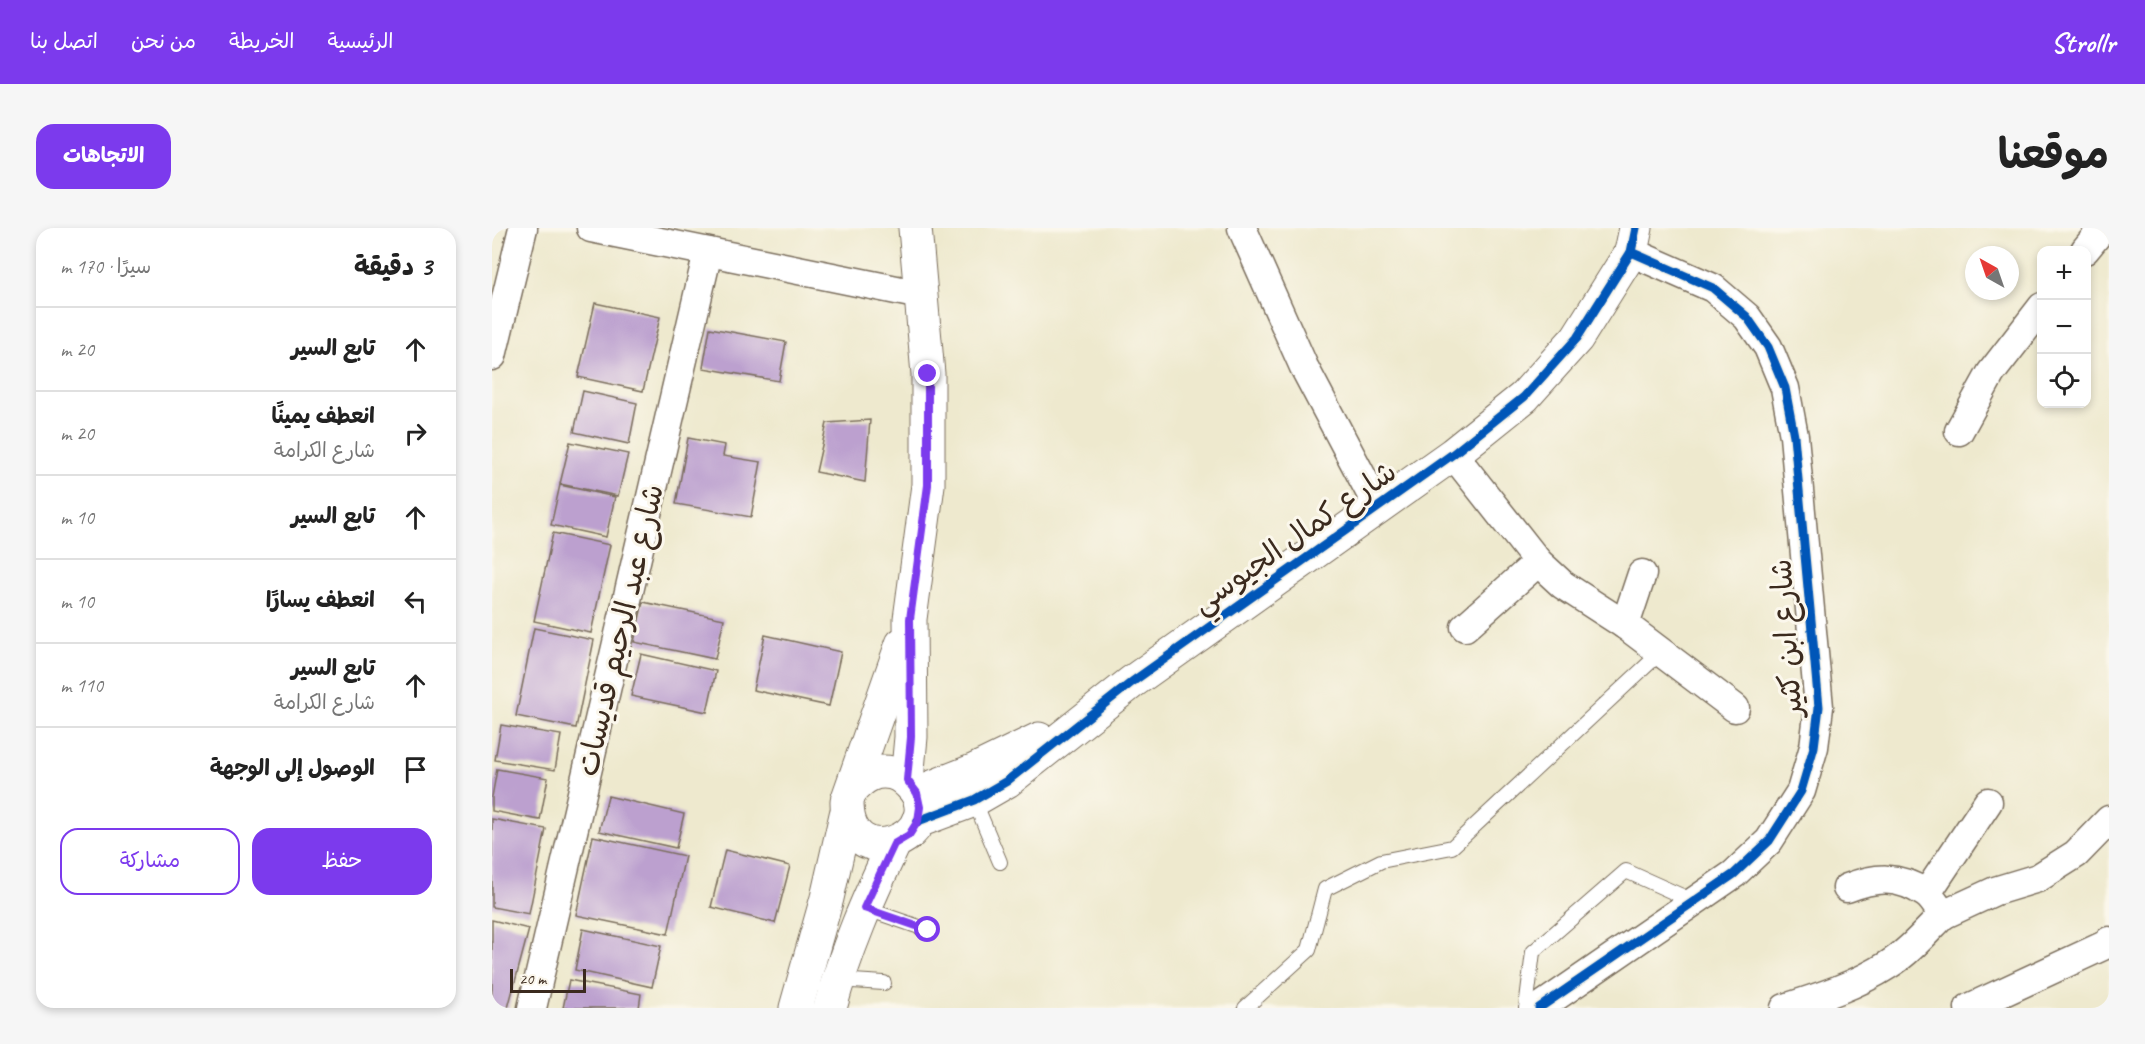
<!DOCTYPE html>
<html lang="ar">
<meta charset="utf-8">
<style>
body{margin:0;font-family:Caveat,"Playpen Sans Arabic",sans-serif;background:#f6f6f6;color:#222;direction:rtl}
.controls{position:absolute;right:18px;top:18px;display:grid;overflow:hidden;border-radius:12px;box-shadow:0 3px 9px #0003}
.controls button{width:54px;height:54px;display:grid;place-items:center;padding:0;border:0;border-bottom:2px solid #e0e0e0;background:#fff;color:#222;font:30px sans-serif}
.compass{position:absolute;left:1473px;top:18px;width:54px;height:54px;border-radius:50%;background:#fff;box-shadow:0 3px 9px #0003;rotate:320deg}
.scale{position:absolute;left:18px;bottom:15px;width:76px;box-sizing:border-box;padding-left:6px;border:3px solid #3b2a1e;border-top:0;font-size:16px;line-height:21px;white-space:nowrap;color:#3b2a1e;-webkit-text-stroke:4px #fbf7ec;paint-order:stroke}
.stop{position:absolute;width:18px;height:18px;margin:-14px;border:4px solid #7c3aed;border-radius:50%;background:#fff}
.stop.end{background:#7c3aed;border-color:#fff;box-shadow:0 2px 6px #0008}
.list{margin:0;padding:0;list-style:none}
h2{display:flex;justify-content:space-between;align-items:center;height:78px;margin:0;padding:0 24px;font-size:26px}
h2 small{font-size:20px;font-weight:400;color:#767676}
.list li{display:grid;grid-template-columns:39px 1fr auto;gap:18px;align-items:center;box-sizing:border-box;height:84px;padding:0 24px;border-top:2px solid #e0e0e0}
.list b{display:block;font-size:22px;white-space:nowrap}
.list p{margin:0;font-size:20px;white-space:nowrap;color:#767676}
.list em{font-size:20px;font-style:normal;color:#767676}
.actions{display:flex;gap:12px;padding:18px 24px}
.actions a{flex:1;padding:14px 0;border:2px solid #7c3aed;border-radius:18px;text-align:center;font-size:21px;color:#7c3aed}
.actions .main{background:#7c3aed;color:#fff}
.icon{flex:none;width:33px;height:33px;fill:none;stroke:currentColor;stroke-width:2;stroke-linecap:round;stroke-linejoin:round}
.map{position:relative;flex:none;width:1617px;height:780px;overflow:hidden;direction:ltr;border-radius:18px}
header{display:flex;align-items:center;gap:36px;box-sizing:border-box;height:84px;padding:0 30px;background:#7c3aed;color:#fff}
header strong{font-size:28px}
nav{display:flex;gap:33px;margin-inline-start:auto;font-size:21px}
.intro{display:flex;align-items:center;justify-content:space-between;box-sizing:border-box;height:144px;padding:0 36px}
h1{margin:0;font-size:42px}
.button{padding:15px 27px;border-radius:18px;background:#7c3aed;color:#fff;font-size:21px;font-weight:700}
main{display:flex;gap:36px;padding:0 36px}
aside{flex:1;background:#fff;border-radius:18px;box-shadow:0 3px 9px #0003}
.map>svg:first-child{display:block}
.building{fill:#bca0cf}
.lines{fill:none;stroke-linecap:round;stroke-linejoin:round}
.service-casing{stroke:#7a6d5c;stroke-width:16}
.minor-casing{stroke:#7a6d5c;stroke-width:31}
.tertiary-casing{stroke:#7a6d5c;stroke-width:35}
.service{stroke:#fff;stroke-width:14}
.minor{stroke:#fff;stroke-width:28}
.tertiary{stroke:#fff;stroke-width:33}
.cycleway-casing{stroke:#fbf7ec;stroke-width:13}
.cycleway{stroke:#0057b8;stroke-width:9}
.route{stroke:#7c3aed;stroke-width:8}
.labels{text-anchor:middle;stroke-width:6;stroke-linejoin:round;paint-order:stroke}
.street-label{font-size:30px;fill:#3b2a1e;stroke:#fbf7ec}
</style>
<header>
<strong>Strollr</strong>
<nav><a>الرئيسية</a><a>الخريطة</a><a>من نحن</a><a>اتصل بنا</a></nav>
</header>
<div class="intro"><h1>موقعنا</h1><a class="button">الاتجاهات</a></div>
<main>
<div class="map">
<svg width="1617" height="780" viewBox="0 0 1617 780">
<rect width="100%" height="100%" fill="#fbf7ec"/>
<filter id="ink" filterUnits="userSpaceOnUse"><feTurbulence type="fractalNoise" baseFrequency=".0167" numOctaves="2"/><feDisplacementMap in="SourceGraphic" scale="12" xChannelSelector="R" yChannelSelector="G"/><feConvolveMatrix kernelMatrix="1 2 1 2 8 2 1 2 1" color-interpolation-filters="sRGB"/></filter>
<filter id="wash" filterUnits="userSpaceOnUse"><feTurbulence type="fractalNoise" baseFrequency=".008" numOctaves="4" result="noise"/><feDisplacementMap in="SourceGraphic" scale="24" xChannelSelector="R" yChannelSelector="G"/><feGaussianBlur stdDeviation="1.35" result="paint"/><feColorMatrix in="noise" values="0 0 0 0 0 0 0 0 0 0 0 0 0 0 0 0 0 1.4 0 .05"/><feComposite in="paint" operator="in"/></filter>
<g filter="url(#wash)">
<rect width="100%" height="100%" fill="#eee9ce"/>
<g id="blocks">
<g class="building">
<path d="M 103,75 L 168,89 L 151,163 L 86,149 Z"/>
<path d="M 218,100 L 294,114 L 287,153 L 211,140 Z"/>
<path d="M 91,163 L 145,175 L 137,216 L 82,204 Z"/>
<path d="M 378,192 L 373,254 L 324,244 L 335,195 Z"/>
<path d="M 196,210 L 233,217 L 231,228 L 269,234 L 259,289 L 184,276 Z"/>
<path d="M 78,214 L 136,226 L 126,268 L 68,256 Z"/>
<path d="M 68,257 L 123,269 L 114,309 L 59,297 Z"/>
<path d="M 61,305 L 118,317 L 99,405 L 42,393 Z"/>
<path d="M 151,374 L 232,391 L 223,431 L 142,414 Z"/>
<path d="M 42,400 L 102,412 L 84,500 L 24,488 Z"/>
<path d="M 273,407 L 349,424 L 337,478 L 261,462 Z"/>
<path d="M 149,426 L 224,443 L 215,484 L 139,468 Z"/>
<path d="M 9,497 L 69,507 L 63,542 L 3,532 Z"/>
<path d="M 5,541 L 56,550 L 48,592 L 0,583 L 0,569 Z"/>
<path d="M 116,568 L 192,586 L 184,620 L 107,603 Z"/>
<path d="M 0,591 L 54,601 L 37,686 L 0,679 Z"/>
<path d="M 101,608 L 193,628 L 176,706 L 84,687 Z"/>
<path d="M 233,622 L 298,638 L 283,695 L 219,679 Z"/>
<path d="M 0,692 L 37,701 L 16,780 L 0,780 Z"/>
<path d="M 91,701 L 169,718 L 160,759 L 83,742 Z"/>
<path d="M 77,752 L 149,766 L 147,780 L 71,780 Z"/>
</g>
</g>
</g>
<g filter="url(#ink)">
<use href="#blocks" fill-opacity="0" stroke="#7a6d5c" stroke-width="1.5"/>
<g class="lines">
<defs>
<g id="service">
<path d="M 482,572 L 508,634"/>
<path d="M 372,680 L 436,702"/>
<path d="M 345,752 L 392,755"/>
<path d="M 753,780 L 817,722 L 833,661 L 889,633 L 960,619 L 1168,425"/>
<path d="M 1034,780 L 1041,724 L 1134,643 L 1201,673"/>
</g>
<g id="minor">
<path d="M 99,0 L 429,67"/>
<path d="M 750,0 L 812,139 L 886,279"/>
<path d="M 1593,22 L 1611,0"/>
<path d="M 0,128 L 31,0"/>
<path d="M 1467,203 L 1499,145 L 1550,79"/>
<path d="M 961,226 L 1046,334 L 1071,357 L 1133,397 L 1243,480"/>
<path d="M 1133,397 L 1150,346"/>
<path d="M 973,399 L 1046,334"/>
<path d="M 1355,660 C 1384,649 1405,647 1433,665 C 1440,669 1446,680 1451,687 L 1503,663 L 1546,650 L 1584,626 L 1617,592"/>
<path d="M 1435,665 L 1496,574"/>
<path d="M 40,780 L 216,24"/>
<path d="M 1047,780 L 1242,646 L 1277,613 L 1309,563 L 1322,519 L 1327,479 L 1302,208 L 1293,160 L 1276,119 L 1255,89 L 1221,60 L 1139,24"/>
<path d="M 1293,780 C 1328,769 1365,757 1396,737 C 1417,724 1434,704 1451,687"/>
<path d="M 1477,780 L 1613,717 L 1617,713"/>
</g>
<g id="tertiary">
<path d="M 415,552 L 419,509 L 418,391 L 436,257 L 436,146 L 423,0"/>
<path d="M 360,561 C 371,549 383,541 400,545 C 410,547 416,554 422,561 C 457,608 354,652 355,573 L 410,416"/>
<path d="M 425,565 L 483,542 L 547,511"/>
<path d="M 426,593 L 482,572 L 515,553 L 640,454 L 961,226 L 1032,169 L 1085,110 L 1139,24 L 1144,0"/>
<path d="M 304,780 L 335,670 L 354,587"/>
<path d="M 338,780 C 353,723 377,669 402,616"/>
</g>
</defs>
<use href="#service" class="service-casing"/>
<use href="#minor" class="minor-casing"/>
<use href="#tertiary" class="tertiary-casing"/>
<use href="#service" class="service"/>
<use href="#minor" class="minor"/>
<use href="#tertiary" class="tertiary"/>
<defs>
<g id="cycleway">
<path d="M 426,593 L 482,572 L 515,553 L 640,454 L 961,226 L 1032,169 L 1085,110 L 1139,24 L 1144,0"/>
<path d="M 1047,780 L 1242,646 L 1277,613 L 1309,563 L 1322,519 L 1327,479 L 1302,208 L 1293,160 L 1276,119 L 1255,89 L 1221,60 L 1139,24"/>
</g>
</defs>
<use href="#cycleway" class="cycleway-casing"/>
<use href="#cycleway" class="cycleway"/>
</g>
</g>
<g class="lines" filter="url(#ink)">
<path class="route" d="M 436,702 L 372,680 L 402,616 L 417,607 L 426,593 L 428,579 L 425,565 L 415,552 L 419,509 L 418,391 L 436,257 L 436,146"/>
</g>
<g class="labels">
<g class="street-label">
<text transform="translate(802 309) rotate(-35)" y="10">شارع كمال الجيوسي</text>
<text transform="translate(128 402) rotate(-77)" y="10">شارع عبد الرحيم قديسات</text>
<text transform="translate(1294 410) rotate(-94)" y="10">شارع ابن كثير</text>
</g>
</g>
</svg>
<div class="controls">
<button>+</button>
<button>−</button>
<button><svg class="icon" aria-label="locate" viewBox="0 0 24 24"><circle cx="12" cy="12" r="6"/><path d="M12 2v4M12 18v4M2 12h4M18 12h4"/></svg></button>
</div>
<svg class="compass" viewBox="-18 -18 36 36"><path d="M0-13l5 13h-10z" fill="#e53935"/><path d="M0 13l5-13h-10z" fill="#767676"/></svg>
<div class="scale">20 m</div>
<div class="stop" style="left:436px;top:702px"></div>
<div class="stop end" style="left:436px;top:146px"></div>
</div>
<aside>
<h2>3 دقيقة<small>سيرًا · 170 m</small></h2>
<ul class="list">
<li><svg class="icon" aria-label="ahead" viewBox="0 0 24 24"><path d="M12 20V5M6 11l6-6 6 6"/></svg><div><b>تابع السير</b></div><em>20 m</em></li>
<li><svg class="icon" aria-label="right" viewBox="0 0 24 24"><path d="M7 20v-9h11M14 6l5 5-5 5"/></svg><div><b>انعطف يمينًا</b><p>شارع الكرامة</p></div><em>20 m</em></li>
<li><svg class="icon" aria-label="ahead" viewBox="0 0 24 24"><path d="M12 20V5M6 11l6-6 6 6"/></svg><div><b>تابع السير</b></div><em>10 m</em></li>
<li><svg class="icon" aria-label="left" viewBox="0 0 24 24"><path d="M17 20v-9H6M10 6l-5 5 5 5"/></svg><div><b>انعطف يسارًا</b></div><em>10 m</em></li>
<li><svg class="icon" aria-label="ahead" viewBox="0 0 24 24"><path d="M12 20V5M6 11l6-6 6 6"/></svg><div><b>تابع السير</b><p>شارع الكرامة</p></div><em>110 m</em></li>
<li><svg class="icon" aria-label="arrive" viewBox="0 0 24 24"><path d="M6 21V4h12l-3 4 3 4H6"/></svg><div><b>الوصول إلى الوجهة</b></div></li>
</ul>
<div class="actions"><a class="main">حفظ</a><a>مشاركة</a></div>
</aside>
</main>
